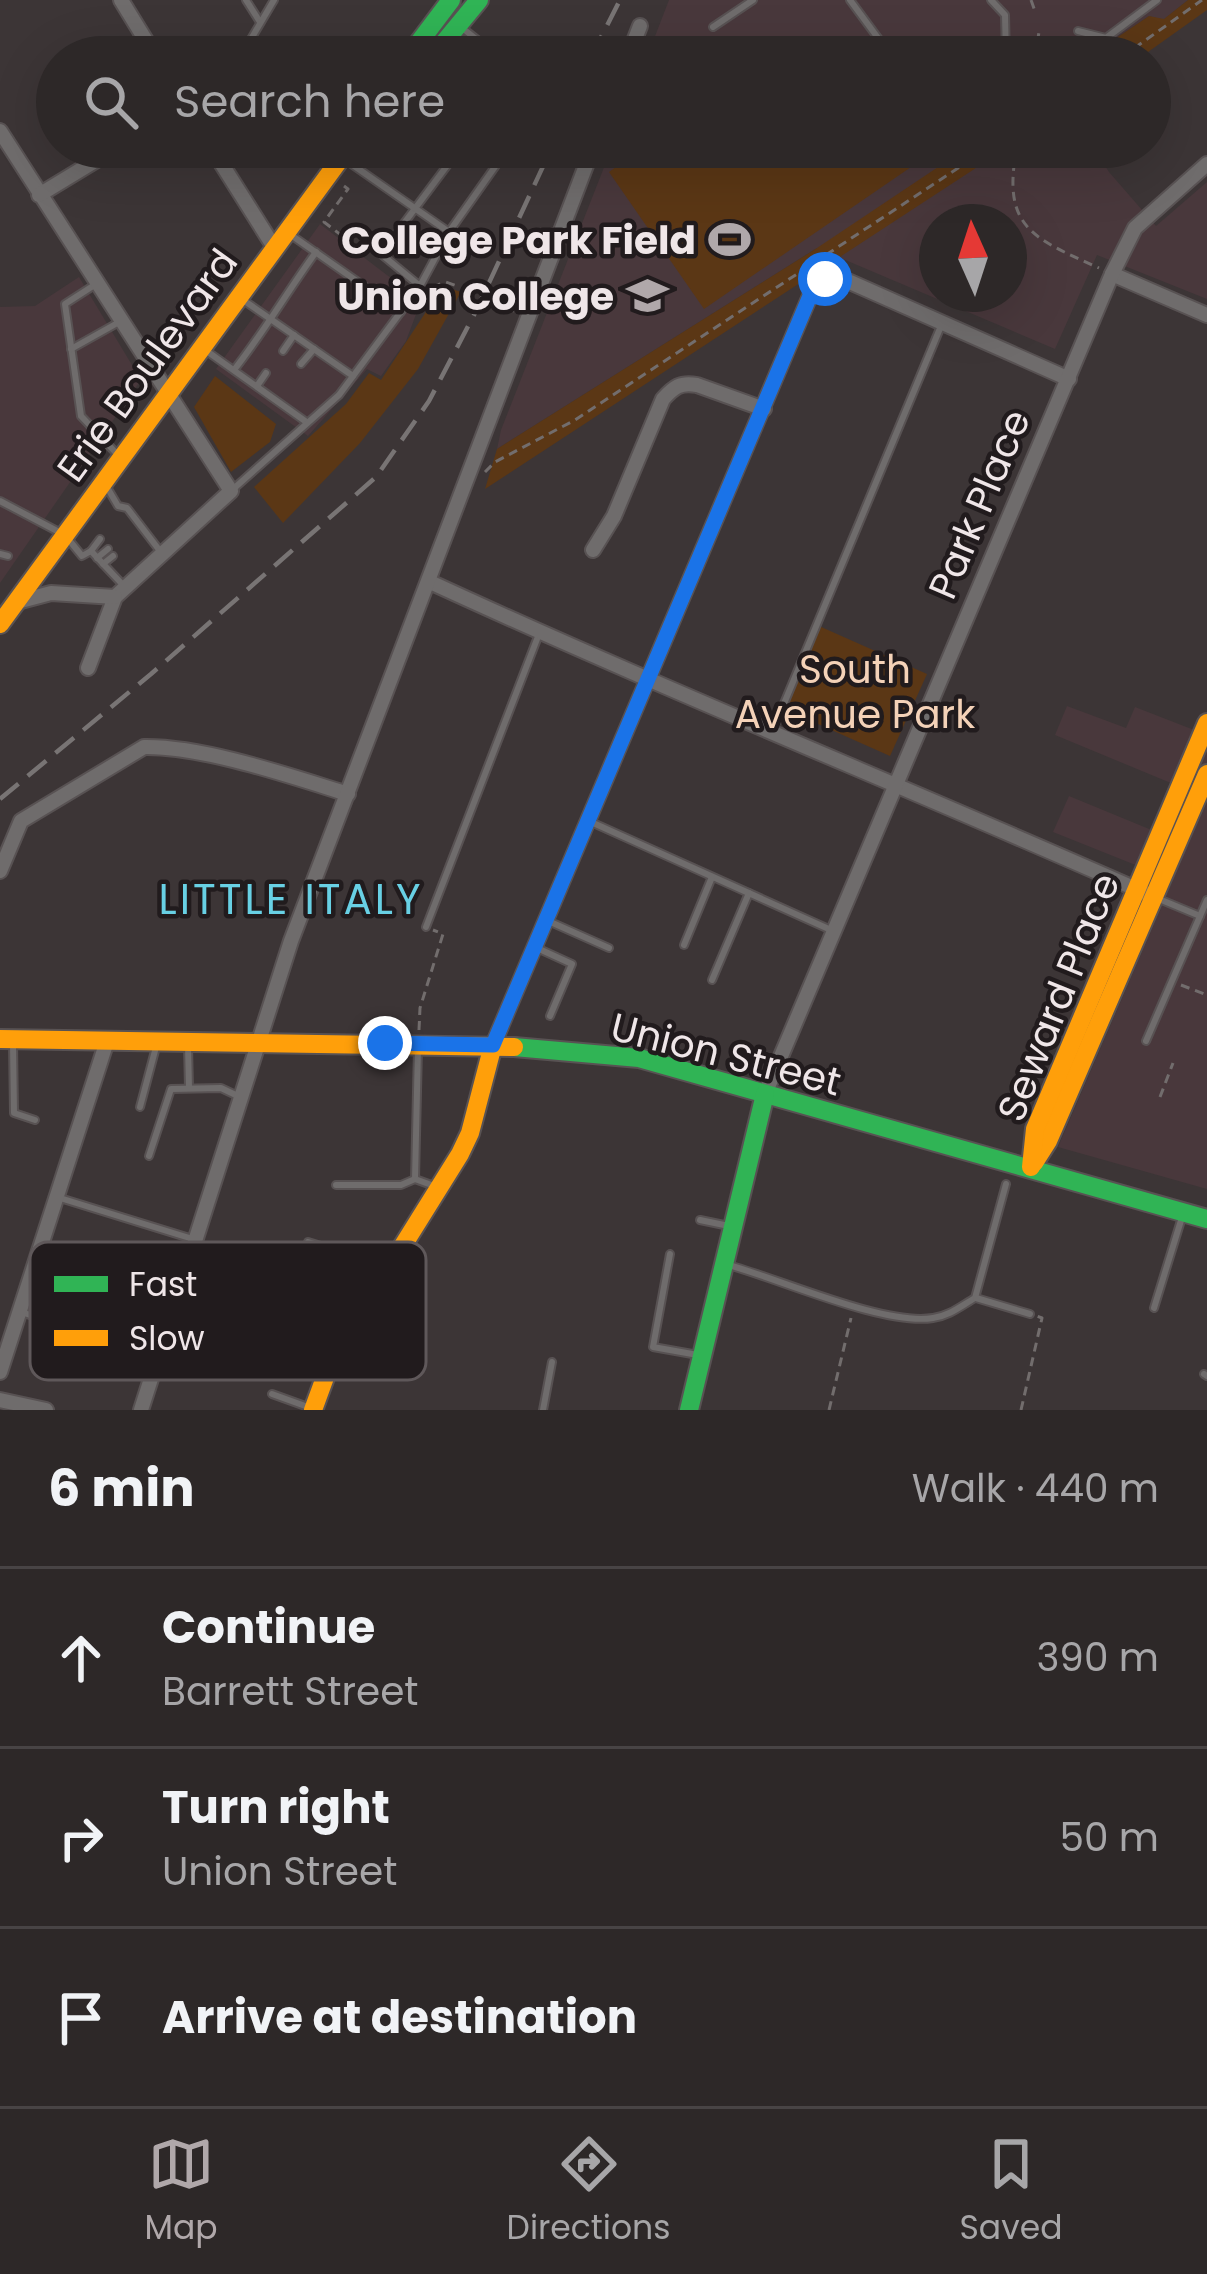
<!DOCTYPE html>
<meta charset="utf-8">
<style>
body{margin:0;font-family:Poppins,sans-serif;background:#393434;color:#f1f3f6}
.compass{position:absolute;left:919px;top:204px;width:108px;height:108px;border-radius:50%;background:#2d2828;box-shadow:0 12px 48px #0002;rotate:357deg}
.stop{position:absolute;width:36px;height:36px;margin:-27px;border:9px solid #1a73e8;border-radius:50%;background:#fff}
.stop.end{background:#1a73e8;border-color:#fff;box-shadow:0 3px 12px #0008}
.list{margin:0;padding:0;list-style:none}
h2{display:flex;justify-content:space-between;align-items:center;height:156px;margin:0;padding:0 48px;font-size:51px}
h2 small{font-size:39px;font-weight:400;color:#a7a6a8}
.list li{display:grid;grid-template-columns:78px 1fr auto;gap:36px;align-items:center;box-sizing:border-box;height:180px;padding:0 48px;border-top:3px solid #484445}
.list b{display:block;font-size:45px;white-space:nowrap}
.list p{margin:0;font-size:39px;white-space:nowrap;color:#a7a6a8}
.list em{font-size:39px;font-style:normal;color:#a7a6a8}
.icon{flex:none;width:66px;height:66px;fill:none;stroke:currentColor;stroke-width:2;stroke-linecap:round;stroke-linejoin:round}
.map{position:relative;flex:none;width:1207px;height:1410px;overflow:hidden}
.search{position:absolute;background:#2d2828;box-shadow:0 12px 48px #0002;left:36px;right:36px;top:36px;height:132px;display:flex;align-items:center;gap:30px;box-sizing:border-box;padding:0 42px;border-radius:66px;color:#a7a6a8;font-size:45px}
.sheet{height:696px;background:#2d2828}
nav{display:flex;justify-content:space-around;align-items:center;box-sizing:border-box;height:168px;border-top:3px solid #484445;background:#2d2828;font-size:33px;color:#a7a6a8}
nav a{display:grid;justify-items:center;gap:6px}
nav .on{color:#b0a8aa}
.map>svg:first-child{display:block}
.built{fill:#49383c;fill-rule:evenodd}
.green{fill:#5b3715}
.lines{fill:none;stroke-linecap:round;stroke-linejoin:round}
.lane-casing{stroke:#585253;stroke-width:10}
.street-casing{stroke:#585253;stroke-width:18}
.fast-casing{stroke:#585253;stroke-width:22}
.slow-casing{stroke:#585253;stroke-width:22}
.path{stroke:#726d6d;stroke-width:3;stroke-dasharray:9 6;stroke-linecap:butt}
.lane{stroke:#6f6c6c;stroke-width:6}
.street{stroke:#6f6c6c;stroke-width:14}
.fast{stroke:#30b455;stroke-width:18}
.slow{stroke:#ff9f0a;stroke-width:18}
.rail{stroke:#787474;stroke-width:4.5;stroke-dasharray:24 12;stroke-linecap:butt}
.route{stroke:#1a73e8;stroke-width:15}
.labels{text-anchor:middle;stroke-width:9;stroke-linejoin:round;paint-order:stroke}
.poi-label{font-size:39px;font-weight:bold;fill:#efe6e8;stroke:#211b1d;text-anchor:end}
.street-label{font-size:39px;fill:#efe6e8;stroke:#211b1d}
.park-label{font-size:39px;fill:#f4d2b8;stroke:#211b1d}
.neighbourhood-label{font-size:42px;letter-spacing:3px;fill:#68d0e4;stroke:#211b1d}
.key{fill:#211b1d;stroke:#5f585a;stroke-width:3}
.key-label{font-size:33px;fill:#efe6e8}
</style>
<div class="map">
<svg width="1207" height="1410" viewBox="0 0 1207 1410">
<rect width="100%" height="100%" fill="#3c3536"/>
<g class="built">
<path d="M 669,0 L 1188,0 L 1163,20 L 1149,16 L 1088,57 L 647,57 Z"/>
<path d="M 612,147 L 1093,147 L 1109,172 L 1156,226 L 1207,182 L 1207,299 L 1097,255 L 1055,349 L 817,248 L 497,449 L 501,430 ZM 937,222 L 1009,222 L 1009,294 L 937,294 Z"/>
<path d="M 320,224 L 421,301 L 406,341 L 381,376 L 367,369 L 308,436 L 216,369 Z"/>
<path d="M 79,277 L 141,380 L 0,583 L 0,307 L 35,306 Z"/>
<path d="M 1067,706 L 1126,728 L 1135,707 L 1207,735 L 1207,798 L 1055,735 Z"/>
<path d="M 1069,796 L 1188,845 L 1207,802 L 1207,1189 L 1058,1147 L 1173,880 L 1053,832 Z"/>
</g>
<g class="green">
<path d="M 1188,0 L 1207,0 L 1207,10 L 1141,57 L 1088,57 L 1149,16 L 1164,19 Z"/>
<path d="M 644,147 L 901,147 L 914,165 L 704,309 L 609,172 Z"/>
<path d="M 968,147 L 1008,147 L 485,489 L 497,449 L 817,248 Z"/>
<path d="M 443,286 L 461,292 L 418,369 L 360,443 L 283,523 L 254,487 L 346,404 L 369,373 L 381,380 Z"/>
<path d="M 215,376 L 276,424 L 270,442 L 231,472 L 194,407 Z"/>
<path d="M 819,626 L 927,674 L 890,756 L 782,708 Z"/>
</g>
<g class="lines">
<defs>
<g id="lane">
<path d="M 246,0 L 260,22"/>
<path d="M 850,0 L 892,57"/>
<path d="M 991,0 L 1005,15 L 1006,57"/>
<path d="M 713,27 L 753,0"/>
<path d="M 466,31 L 499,57"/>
<path d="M 1078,31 L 1106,38 L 1157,0"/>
<path d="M 257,57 L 251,39 L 274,0"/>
<path d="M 449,232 L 509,147"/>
<path d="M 291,235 L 401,312"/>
<path d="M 96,284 L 65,304 L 81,416 L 118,455"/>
<path d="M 420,286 L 381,254 L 461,147"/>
<path d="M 246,302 L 353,376"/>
<path d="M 71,349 L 121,321"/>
<path d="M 283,351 L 294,335"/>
<path d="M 208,352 L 305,421"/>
<path d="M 301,364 L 314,349"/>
<path d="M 234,370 C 264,332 287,292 316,252"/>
<path d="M 257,386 L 266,373"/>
<path d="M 108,489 L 118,506 L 127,508 L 160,551"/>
<path d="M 231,491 L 339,395 L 420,286 L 449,232 L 347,161"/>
<path d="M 0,501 L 59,532"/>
<path d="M 69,540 L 82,556 L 91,551 L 123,585"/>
<path d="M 91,551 L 100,539"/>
<path d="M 0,554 L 8,556"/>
<path d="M 97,558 L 108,549"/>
<path d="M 103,564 L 113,556"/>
<path d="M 773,730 L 941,326"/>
<path d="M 591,822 L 831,930"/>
<path d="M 1159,899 L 1200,916"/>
<path d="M 546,920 L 609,948"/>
<path d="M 426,927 L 539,634"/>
<path d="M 684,945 L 712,877"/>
<path d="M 537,948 L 572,964 L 550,1016"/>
<path d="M 712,980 L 749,893"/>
<path d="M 1146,1041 L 1207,900"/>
<path d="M 13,1043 L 14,1113 L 35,1120"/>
<path d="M 188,1045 L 189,1088"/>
<path d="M 418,1048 L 415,1179 L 437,1187"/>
<path d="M 140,1107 L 156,1047"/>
<path d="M 149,1156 L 171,1089 L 221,1088 L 240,1097"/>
<path d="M 336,1185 L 401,1185 L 415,1179"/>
<path d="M 60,1198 L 196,1240"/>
<path d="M 700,1220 L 729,1226"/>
<path d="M 308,1242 L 385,1266"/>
<path d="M 670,1254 L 653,1347 L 698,1355"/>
<path d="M 725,1264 C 778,1278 883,1326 933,1318 C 949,1316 961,1306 975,1298 L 1006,1184"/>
<path d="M 293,1281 L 364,1305"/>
<path d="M 976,1298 L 1030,1314"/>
<path d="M 1154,1308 L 1183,1214"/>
<path d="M 22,1312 L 65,1328 L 58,1349"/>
<path d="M 290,1312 L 321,1322 L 310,1348"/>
<path d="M 274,1359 L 302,1366 L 310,1348 L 329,1357"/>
<path d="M 1204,1374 L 1207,1376"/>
<path d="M 272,1394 L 308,1407"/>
<path d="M 543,1410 L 552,1362"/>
</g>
<g id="street">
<path d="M 121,0 L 156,57"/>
<path d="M 628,57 L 640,26"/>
<path d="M 0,131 L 231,491 L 115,597 L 88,668"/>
<path d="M 211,147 L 274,247"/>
<path d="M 39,195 L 118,147"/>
<path d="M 1112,274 L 1207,315"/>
<path d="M 593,550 L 614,516 L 663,399 C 674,387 680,382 697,385 L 764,409"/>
<path d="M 430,582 C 669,692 913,790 1154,897"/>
<path d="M 17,602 L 51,593 L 115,597"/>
<path d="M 0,871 L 21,821 L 144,747 C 203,746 290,776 348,794"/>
<path d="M 493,1045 L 810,296 L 825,279 L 850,282 L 1069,379"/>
<path d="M 765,1094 L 1112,274 L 1135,228 L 1207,164"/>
<path d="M 0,1372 L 107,1041"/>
<path d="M 0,1400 L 46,1410"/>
<path d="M 141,1410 L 291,941 L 593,147"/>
</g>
<g id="fast">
<path d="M 408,57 L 451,0"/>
<path d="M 432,57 L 479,0"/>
<path d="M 514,1047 L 639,1058 L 1207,1219"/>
<path d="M 689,1410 L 765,1094"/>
</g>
<g id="slow">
<path d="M 0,624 L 349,147"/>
<path d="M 0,1039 L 514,1047"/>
<path d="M 1034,1163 L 1048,1141 L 1207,774"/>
<path d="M 1031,1167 L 1035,1129 L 1207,723"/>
<path d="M 313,1410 L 331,1361 L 460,1154 L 470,1133 L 493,1045"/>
</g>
</defs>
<use href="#lane" class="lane-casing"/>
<use href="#street" class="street-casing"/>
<use href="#fast" class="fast-casing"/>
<use href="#slow" class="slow-casing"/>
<g class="path">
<path d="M 1031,0 L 1036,14"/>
<path d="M 1035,57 L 1039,32"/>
<path d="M 1122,57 L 1202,0"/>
<path d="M 1017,147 C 1001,228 1033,238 1099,268"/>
<path d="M 344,186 L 348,189 L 324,222 L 371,258"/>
<path d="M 432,287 L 446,282 L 460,287"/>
<path d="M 499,305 L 514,311"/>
<path d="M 485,472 L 495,462 L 575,420 L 990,147"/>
<path d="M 1181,985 L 1207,995"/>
<path d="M 419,1030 L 420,1008 L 443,934 L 433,930"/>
<path d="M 1160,1097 L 1173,1063"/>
<path d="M 829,1410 L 851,1318"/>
<path d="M 1021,1410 L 1042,1318 L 1037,1316"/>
</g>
<use href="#lane" class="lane"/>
<use href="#street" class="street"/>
<use href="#fast" class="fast"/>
<use href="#slow" class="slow"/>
<g class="rail">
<path d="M 591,57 L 620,0"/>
<path d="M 0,799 L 151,674 L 376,477 L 429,401 L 475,313 L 552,147"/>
</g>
</g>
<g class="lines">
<path class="route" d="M 385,1043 L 493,1045 L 810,296 L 825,279"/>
</g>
<defs>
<symbol id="stadium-bare" viewBox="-9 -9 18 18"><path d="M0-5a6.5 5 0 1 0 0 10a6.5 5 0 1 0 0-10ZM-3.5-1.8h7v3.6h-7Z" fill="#b0a8aa" stroke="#211b1d" stroke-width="2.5" paint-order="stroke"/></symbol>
<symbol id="university-bare" viewBox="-9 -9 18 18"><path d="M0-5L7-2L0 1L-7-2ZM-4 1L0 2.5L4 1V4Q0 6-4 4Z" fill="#b0a8aa" stroke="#211b1d" stroke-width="2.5" paint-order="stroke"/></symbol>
</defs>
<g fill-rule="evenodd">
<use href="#stadium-bare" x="700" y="210" width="59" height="59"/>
<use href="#university-bare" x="618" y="266" width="59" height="59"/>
</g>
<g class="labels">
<g class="poi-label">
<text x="696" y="254">College Park Field</text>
<text x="614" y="310">Union College</text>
</g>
<g class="street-label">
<text transform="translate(147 365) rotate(-54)" y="14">Erie Boulevard</text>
<text transform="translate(979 504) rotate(-67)" y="14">Park Place</text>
<text transform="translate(1058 997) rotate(-68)" y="14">Seward Place</text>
<text transform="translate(726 1054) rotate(14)" y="14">Union Street</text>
</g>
<g class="park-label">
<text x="855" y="683">South<tspan x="855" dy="45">Avenue Park</tspan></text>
</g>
<g class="neighbourhood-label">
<text x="291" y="914">LITTLE ITALY</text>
</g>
</g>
<rect x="30" y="1242" width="396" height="138" rx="18" class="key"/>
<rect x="54" y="1276" width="54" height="16" fill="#30b455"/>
<rect x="54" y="1330" width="54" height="16" fill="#ff9f0a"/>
<g class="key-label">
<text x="129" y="1296">Fast</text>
<text x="129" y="1350">Slow</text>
</g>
</svg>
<svg class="compass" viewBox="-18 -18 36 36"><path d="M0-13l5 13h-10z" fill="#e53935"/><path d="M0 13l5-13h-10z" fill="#a7a6a8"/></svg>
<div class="stop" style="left:825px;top:279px"></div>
<div class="stop end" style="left:385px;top:1043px"></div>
<div class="search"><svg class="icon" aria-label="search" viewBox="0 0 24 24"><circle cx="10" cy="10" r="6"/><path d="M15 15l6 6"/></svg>Search here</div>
</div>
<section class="sheet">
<h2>6 min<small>Walk · 440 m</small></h2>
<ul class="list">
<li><svg class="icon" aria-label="ahead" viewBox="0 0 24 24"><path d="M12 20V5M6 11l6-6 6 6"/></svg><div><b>Continue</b><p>Barrett Street</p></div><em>390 m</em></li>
<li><svg class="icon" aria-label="right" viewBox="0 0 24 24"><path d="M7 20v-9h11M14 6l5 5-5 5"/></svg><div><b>Turn right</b><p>Union Street</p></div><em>50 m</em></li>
<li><svg class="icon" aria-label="arrive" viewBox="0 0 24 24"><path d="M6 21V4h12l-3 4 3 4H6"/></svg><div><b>Arrive at destination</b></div></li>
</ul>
</section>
<nav>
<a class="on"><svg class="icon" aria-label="map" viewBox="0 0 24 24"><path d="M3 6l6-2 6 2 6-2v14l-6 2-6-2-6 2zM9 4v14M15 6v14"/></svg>Map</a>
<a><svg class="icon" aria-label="directions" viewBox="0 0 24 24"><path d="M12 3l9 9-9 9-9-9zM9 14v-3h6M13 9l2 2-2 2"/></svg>Directions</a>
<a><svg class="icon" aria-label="saved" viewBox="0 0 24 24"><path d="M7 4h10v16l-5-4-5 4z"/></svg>Saved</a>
</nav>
